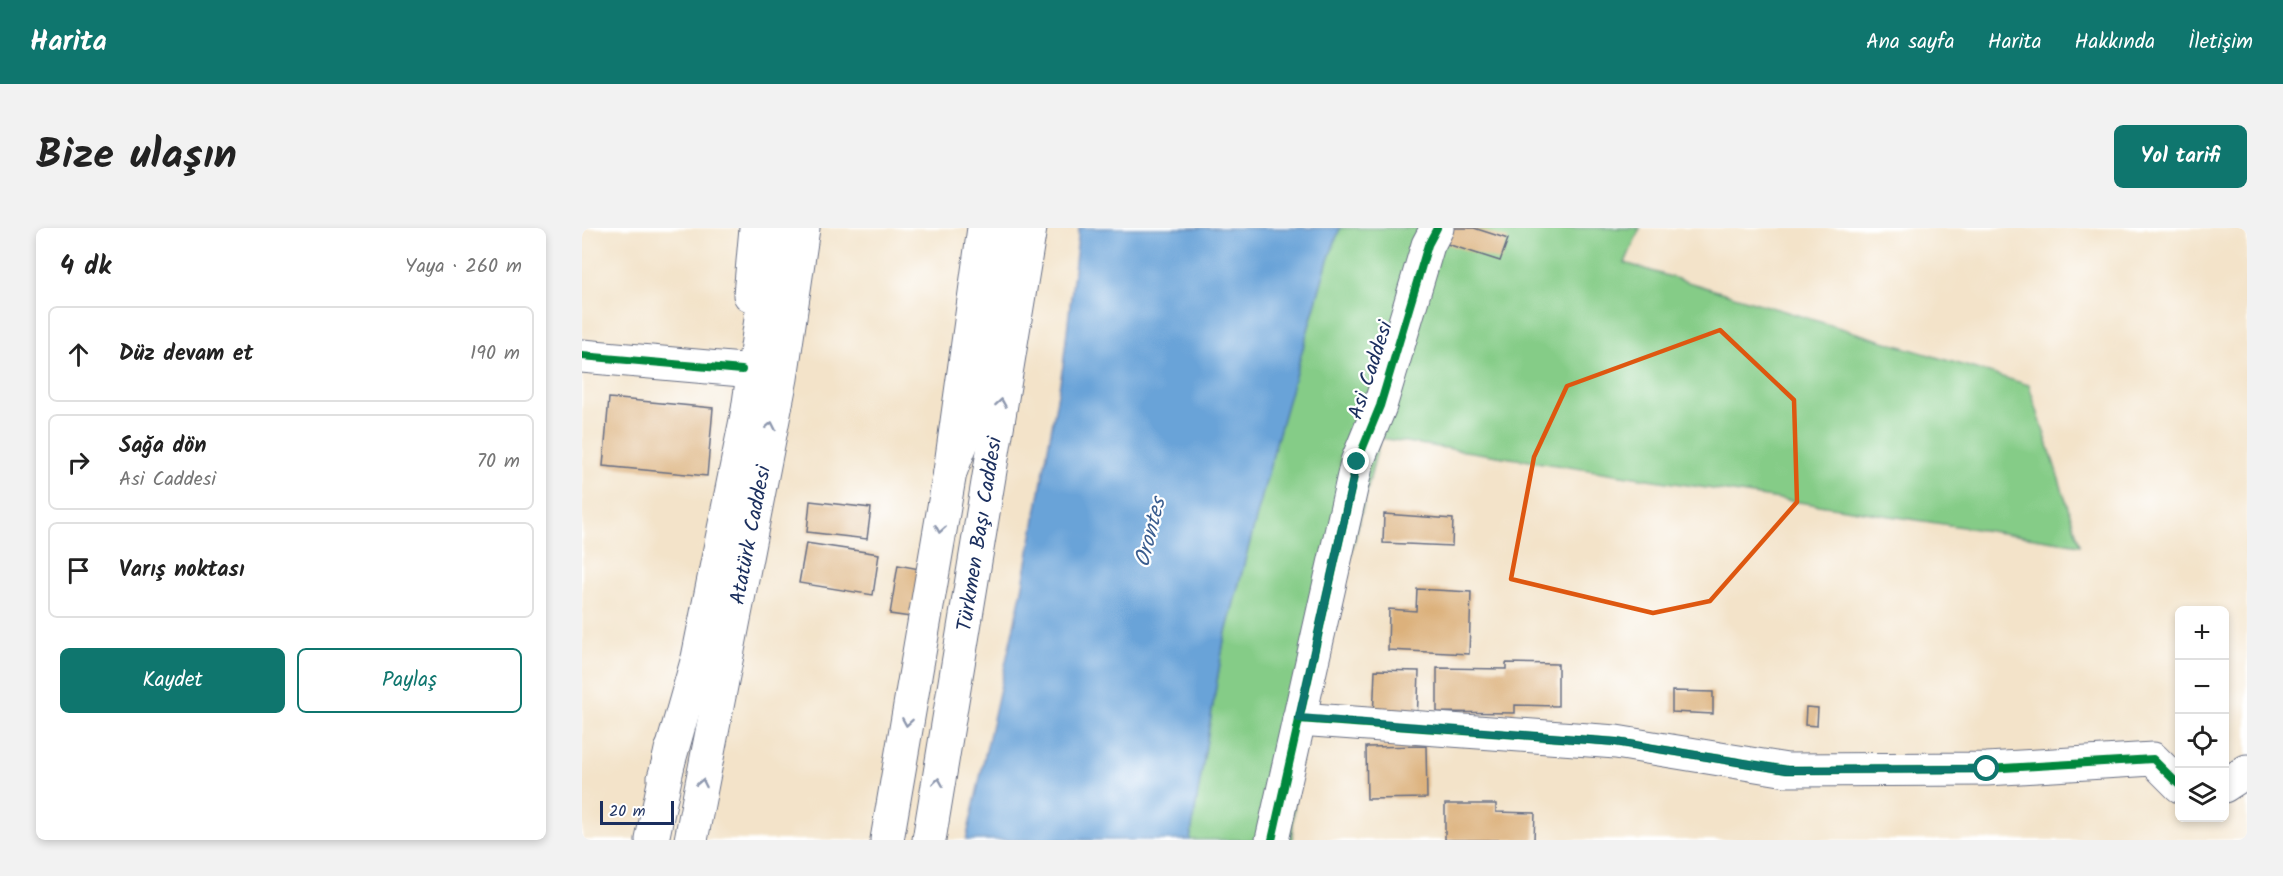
<!DOCTYPE html>
<html lang="tr">
<meta charset="utf-8">
<style>
body{margin:0;font-family:Kalam,sans-serif;background:#f2f2f2;color:#222}
.controls{position:absolute;right:18px;bottom:18px;display:grid;overflow:hidden;border-radius:9px;box-shadow:0 3px 9px #0003}
.controls button{width:54px;height:54px;display:grid;place-items:center;padding:0;border:0;border-bottom:2px solid #e0e0e0;background:#fff;color:#222;font:30px sans-serif}
.scale{position:absolute;left:18px;bottom:15px;width:74px;box-sizing:border-box;padding-left:6px;border:3px solid #1b2f5e;border-top:0;font-size:16px;line-height:21px;white-space:nowrap;color:#1b2f5e;-webkit-text-stroke:4px #fff;paint-order:stroke}
.stop{position:absolute;width:18px;height:18px;margin:-14px;border:4px solid #0f766e;border-radius:50%;background:#fff}
.stop.end{background:#0f766e;border-color:#fff;box-shadow:0 2px 6px #0008}
.list{margin:0;padding:0;list-style:none}
h2{display:flex;justify-content:space-between;align-items:center;height:78px;margin:0;padding:0 24px;font-size:26px}
h2 small{font-size:20px;font-weight:400;color:#767676}
.list li{display:grid;grid-template-columns:39px 1fr auto;gap:18px;align-items:center;box-sizing:border-box;height:96px;margin:0 12px 12px;padding:0 12px;border:2px solid #e0e0e0;border-radius:9px}
.list b{display:block;font-size:22px;white-space:nowrap}
.list p{margin:0;font-size:20px;white-space:nowrap;color:#767676}
.list em{font-size:20px;font-style:normal;color:#767676}
.actions{display:flex;gap:12px;padding:18px 24px}
.actions a{flex:1;padding:14px 0;border:2px solid #0f766e;border-radius:9px;text-align:center;font-size:21px;color:#0f766e}
.actions .main{background:#0f766e;color:#fff}
.icon{flex:none;width:33px;height:33px;fill:none;stroke:currentColor;stroke-width:2;stroke-linecap:round;stroke-linejoin:round}
.map{position:relative;flex:none;width:1665px;height:612px;overflow:hidden;border-radius:9px}
header{display:flex;align-items:center;gap:36px;box-sizing:border-box;height:84px;padding:0 30px;background:#0f766e;color:#fff}
header strong{font-size:28px}
nav{display:flex;gap:33px;margin-inline-start:auto;font-size:21px}
.intro{display:flex;align-items:center;justify-content:space-between;box-sizing:border-box;height:144px;padding:0 36px}
h1{margin:0;font-size:42px}
.button{padding:15px 27px;border-radius:9px;background:#0f766e;color:#fff;font-size:21px;font-weight:700}
main{display:flex;gap:36px;padding:0 36px}
aside{flex:1;background:#fff;border-radius:9px;box-shadow:0 3px 9px #0003}
.map>svg:first-child{display:block}
.green{fill:#85cc87;stroke:#507e72;stroke-width:1.5}
.water{fill:#69a3d8;stroke:#42699b;stroke-width:1.5}
.building{fill:#dcb17b}
.lines{fill:none;stroke-linecap:round;stroke-linejoin:round}
.minor-casing{stroke:#676e83;stroke-width:35}
.major-casing{stroke:#676e83;stroke-width:35}
.highway-casing{stroke:#676e83;stroke-width:35}
.minor{stroke:#fff;stroke-width:33}
.major{stroke:#fff;stroke-width:33}
.highway{stroke:#fff;stroke-width:33}
.cycleway-casing{stroke:#fff;stroke-width:11}
.cycleway{stroke:#00873e;stroke-width:8}
.oneway{stroke:#8d97ae}
.route{stroke:#0f766e;stroke-width:8}
.marked{fill:none;stroke:#de5710;stroke-width:4.5;stroke-linejoin:round}
.labels{text-anchor:middle;stroke-width:4.5;stroke-linejoin:round;paint-order:stroke}
.street-label{font-size:21px;fill:#1b2f5e;stroke:#fff}
.water-label{font-size:22px;font-style:italic;fill:#3a5d8f;stroke:#fff}
</style>
<header>
<strong>Harita</strong>
<nav><a>Ana sayfa</a><a>Harita</a><a>Hakkında</a><a>İletişim</a></nav>
</header>
<div class="intro"><h1>Bize ulaşın</h1><a class="button">Yol tarifi</a></div>
<main>
<aside>
<h2>4 dk<small>Yaya · 260 m</small></h2>
<ul class="list">
<li><svg class="icon" aria-label="ahead" viewBox="0 0 24 24"><path d="M12 20V5M6 11l6-6 6 6"/></svg><div><b>Düz devam et</b></div><em>190 m</em></li>
<li><svg class="icon" aria-label="right" viewBox="0 0 24 24"><path d="M7 20v-9h11M14 6l5 5-5 5"/></svg><div><b>Sağa dön</b><p>Asi Caddesi</p></div><em>70 m</em></li>
<li><svg class="icon" aria-label="arrive" viewBox="0 0 24 24"><path d="M6 21V4h12l-3 4 3 4H6"/></svg><div><b>Varış noktası</b></div></li>
</ul>
<div class="actions"><a class="main">Kaydet</a><a>Paylaş</a></div>
</aside>
<div class="map">
<svg width="1665" height="612" viewBox="0 0 1665 612">
<rect width="100%" height="100%" fill="#fff"/>
<filter id="ink" filterUnits="userSpaceOnUse"><feTurbulence type="fractalNoise" baseFrequency=".0167" numOctaves="2"/><feDisplacementMap in="SourceGraphic" scale="12" xChannelSelector="R" yChannelSelector="G"/><feConvolveMatrix kernelMatrix="1 2 1 2 8 2 1 2 1" color-interpolation-filters="sRGB"/></filter>
<filter id="wash" filterUnits="userSpaceOnUse"><feTurbulence type="fractalNoise" baseFrequency=".008" numOctaves="4" result="noise"/><feDisplacementMap in="SourceGraphic" scale="24" xChannelSelector="R" yChannelSelector="G"/><feGaussianBlur stdDeviation="1.35" result="paint"/><feColorMatrix in="noise" values="0 0 0 0 0 0 0 0 0 0 0 0 0 0 0 0 0 1.4 0 .05"/><feComposite in="paint" operator="in"/></filter>
<g filter="url(#wash)">
<rect width="100%" height="100%" fill="#f3e3c9"/>
<path class="green" d="M 758,0 L 1058,0 L 1043,35 L 1447,157 L 1498,317 L 798,210 L 714,547 L 710,612 L 608,612 L 642,412 L 694,215 L 745,35 Z"/>
<path class="water" d="M 497,0 L 758,0 L 745,35 L 694,215 L 642,412 L 608,612 L 384,612 L 440,362 L 481,138 Z"/>
<g id="blocks">
<g class="building">
<path d="M 867,0 L 892,0 L 926,11 L 918,33 L 862,15 Z"/>
<path d="M 27,170 L 131,180 L 125,248 L 21,238 Z"/>
<path d="M 228,273 L 289,280 L 285,311 L 225,304 Z"/>
<path d="M 802,286 L 871,291 L 870,318 L 801,315 Z"/>
<path d="M 224,315 L 297,326 L 291,367 L 217,355 Z"/>
<path d="M 316,337 L 343,342 L 335,390 L 308,386 Z"/>
<path d="M 835,361 L 889,364 L 887,426 L 806,422 L 807,381 L 834,383 Z"/>
<path d="M 924,435 L 976,436 L 976,478 L 933,477 L 933,485 L 855,484 L 855,440 L 924,441 Z"/>
<path d="M 793,442 L 837,443 L 835,495 L 791,492 Z"/>
<path d="M 1090,463 L 1131,464 L 1131,486 L 1090,484 Z"/>
<path d="M 1224,479 L 1236,480 L 1235,498 L 1223,497 Z"/>
<path d="M 844,518 L 845,570 L 785,571 L 784,519 Z"/>
<path d="M 863,576 L 914,576 L 914,584 L 953,585 L 952,612 L 863,612 Z"/>
</g>
</g>
</g>
<g filter="url(#ink)">
<use href="#blocks" fill-opacity="0" stroke="#676e83" stroke-width="1.5"/>
<g class="lines">
<defs>
<g id="minor">
<path d="M 0,128 L 160,142"/>
<path d="M 717,491 L 1034,514 L 1205,542 L 1405,541 L 1571,531 L 1598,558"/>
<path d="M 1642,558 L 1665,543"/>
<path d="M 690,612 L 775,234 L 798,178 L 846,17 L 855,0"/>
</g>
<g id="major">
<path d="M 168,67 L 174,0"/>
<path d="M 70,612 L 89,522"/>
<path d="M 109,612 L 199,150 L 221,0"/>
<path d="M 305,612 L 368,244 L 402,0"/>
<path d="M 347,612 L 448,0"/>
</g>
<g id="highway">
<path d="M 368,244 L 394,179 L 421,0"/>
<path d="M 82,550 L 116,430 L 166,182 L 192,0"/>
</g>
</defs>
<use href="#minor" class="minor-casing"/>
<use href="#major" class="major-casing"/>
<use href="#highway" class="highway-casing"/>
<use href="#minor" class="minor"/>
<use href="#major" class="major"/>
<use href="#highway" class="highway"/>
<defs>
<g id="cycleway">
<path d="M 0,128 L 160,142"/>
<path d="M 717,491 L 1034,514 L 1205,542 L 1405,541 L 1571,531 L 1598,558"/>
<path d="M 690,612 L 775,234 L 798,178 L 846,17 L 855,0"/>
</g>
</defs>
<use href="#cycleway" class="cycleway-casing"/>
<use href="#cycleway" class="cycleway"/>
</g>
<defs><path id="oneway-chevron" d="M-2-3.5L2.5 0L-2 3.5" fill="none" stroke-width="1.6" stroke-linecap="round" stroke-linejoin="round" transform="scale(1.5)"/></defs>
<g class="oneway">
<use href="#oneway-chevron" transform="translate(419 175) rotate(-81)"/>
<use href="#oneway-chevron" transform="translate(189 198) rotate(-79)"/>
<use href="#oneway-chevron" transform="translate(358 301) rotate(100)"/>
<use href="#oneway-chevron" transform="translate(325 494) rotate(99)"/>
<use href="#oneway-chevron" transform="translate(356 554) rotate(-81)"/>
<use href="#oneway-chevron" transform="translate(120 555) rotate(-79)"/>
</g>
</g>
<g class="lines" filter="url(#ink)">
<path class="route" d="M 775,234 L 717,490 L 1034,514 L 1205,542 L 1405,541"/>
</g>
<path class="marked" d="M 1138,102 L 1212,172 L 1215,274 L 1128,373 L 1071,385 L 929,351 L 952,229 L 985,158 Z"/>
<g class="labels">
<g class="street-label">
<text transform="translate(788 142) rotate(-72)" y="7">Asi Caddesi</text>
<text transform="translate(397 306) rotate(-81)" y="7">Türkmen Başı Caddesi</text>
<text transform="translate(168 307) rotate(-79)" y="7">Atatürk Caddesi</text>
</g>
<g class="water-label">
<text transform="translate(567 304) rotate(-76)" y="8">Orontes</text>
</g>
</g>
</svg>
<div class="controls">
<button>+</button>
<button>−</button>
<button><svg class="icon" aria-label="locate" viewBox="0 0 24 24"><circle cx="12" cy="12" r="6"/><path d="M12 2v4M12 18v4M2 12h4M18 12h4"/></svg></button>
<button><svg class="icon" aria-label="layers" viewBox="0 0 24 24"><path d="M12 4l9 5-9 5-9-5zM3 14l9 5 9-5"/></svg></button>
</div>
<div class="scale">20 m</div>
<div class="stop" style="left:1405px;top:541px"></div>
<div class="stop end" style="left:775px;top:234px"></div>
</div>
</main>
